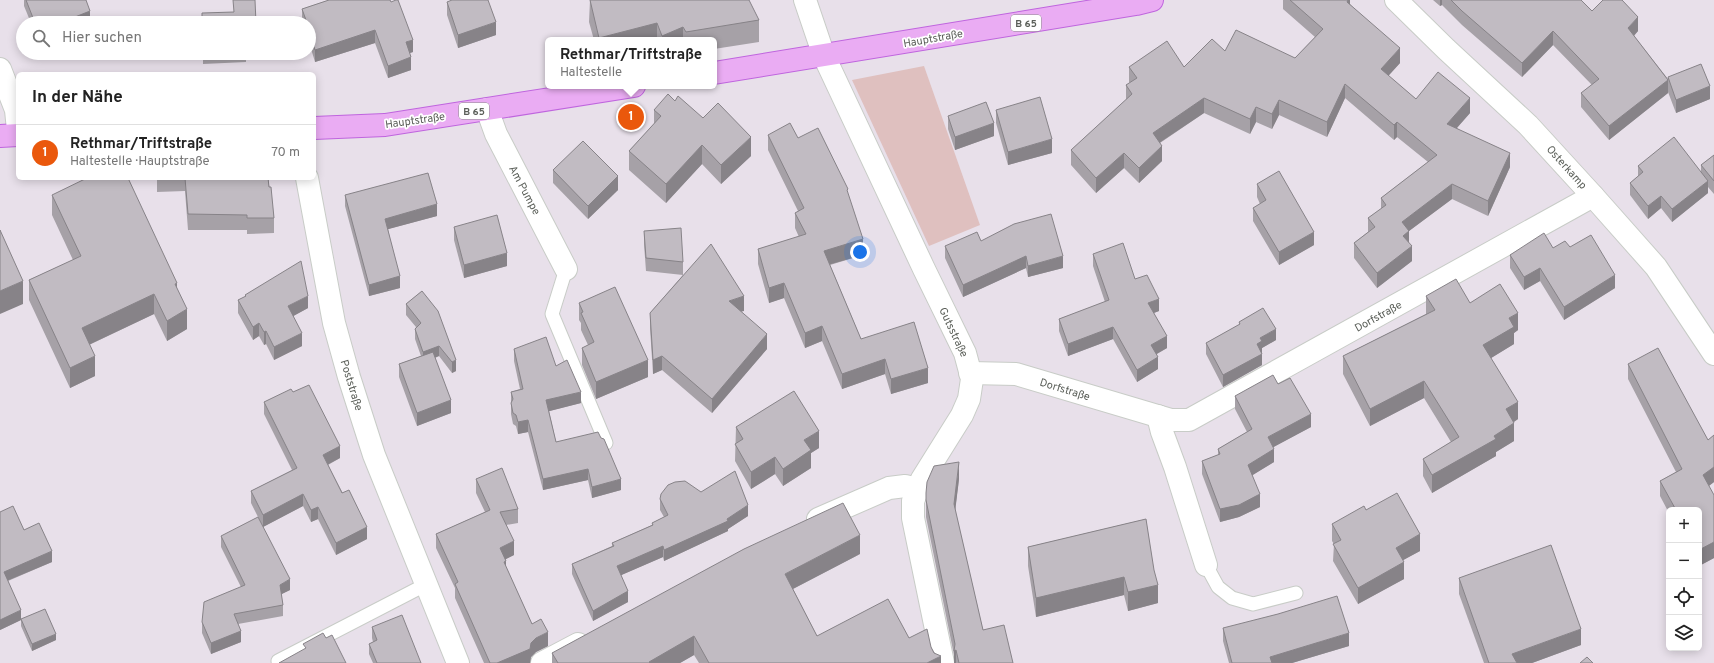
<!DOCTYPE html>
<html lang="de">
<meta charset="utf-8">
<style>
body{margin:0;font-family:Overpass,sans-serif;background:#f6f6f6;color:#222}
.controls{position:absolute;right:12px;bottom:12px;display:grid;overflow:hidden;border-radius:6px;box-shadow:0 2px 10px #0003}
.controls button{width:36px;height:36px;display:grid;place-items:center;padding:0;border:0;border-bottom:1px solid #e0e0e0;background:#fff;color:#222;font:20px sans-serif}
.you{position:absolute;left:860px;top:252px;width:14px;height:14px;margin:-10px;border:3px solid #fff;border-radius:50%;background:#1a73e8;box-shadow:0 0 0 6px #1a73e833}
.badge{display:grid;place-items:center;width:26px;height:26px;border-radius:50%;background:#ea580c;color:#fff;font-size:13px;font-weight:700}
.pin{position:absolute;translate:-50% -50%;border:2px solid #fff;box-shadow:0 1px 4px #0006}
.popup{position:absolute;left:545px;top:37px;width:172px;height:52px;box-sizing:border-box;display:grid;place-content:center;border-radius:6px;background:#fff;filter:drop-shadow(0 1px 3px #0005);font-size:13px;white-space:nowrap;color:#767676}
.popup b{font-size:15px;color:#222}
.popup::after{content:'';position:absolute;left:50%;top:100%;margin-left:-8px;border:8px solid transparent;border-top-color:#fff}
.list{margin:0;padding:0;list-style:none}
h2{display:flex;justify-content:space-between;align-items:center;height:52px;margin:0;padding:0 16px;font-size:17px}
h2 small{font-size:13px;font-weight:400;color:#767676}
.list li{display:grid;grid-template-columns:26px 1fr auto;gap:12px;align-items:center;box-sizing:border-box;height:56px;padding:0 16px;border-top:1px solid #e0e0e0}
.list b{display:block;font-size:15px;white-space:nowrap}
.list p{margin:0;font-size:13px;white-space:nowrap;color:#767676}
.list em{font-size:13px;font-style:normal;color:#767676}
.icon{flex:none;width:22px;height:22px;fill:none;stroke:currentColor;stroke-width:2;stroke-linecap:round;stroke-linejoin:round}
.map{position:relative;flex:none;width:1714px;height:663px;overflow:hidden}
.search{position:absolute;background:#fff;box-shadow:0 2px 10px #0003;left:16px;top:16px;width:300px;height:44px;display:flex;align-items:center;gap:10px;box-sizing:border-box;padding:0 14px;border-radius:22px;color:#767676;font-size:15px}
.panel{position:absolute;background:#fff;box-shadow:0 2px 10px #0003;left:16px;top:72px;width:300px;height:108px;border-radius:6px}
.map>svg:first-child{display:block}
.green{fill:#dfc0bf}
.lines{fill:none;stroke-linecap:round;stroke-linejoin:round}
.lane-casing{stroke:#c8ccc7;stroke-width:15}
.street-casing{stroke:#c8ccc7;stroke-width:24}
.primary-casing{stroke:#bf65de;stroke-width:24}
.lane{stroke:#fff;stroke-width:13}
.street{stroke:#fff;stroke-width:22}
.primary{stroke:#eaacf3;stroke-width:22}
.wall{fill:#a6a1a7}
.shaded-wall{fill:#878388}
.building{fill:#c1bbc2;stroke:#878388}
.labels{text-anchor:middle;stroke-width:3.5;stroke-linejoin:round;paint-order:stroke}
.shield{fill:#fff;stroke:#8c8f8b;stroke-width:1}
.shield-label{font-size:10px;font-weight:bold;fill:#5b5f59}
.street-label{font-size:11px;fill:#5b5f59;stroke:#fff}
</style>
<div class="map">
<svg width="1714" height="663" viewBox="0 0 1714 663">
<rect width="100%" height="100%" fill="#e8e0ea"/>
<path class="green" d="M 924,66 L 980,225 L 929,246 L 852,80 Z"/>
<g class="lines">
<defs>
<g id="lane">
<path d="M 566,269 L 552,314 L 606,443"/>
<path d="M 1206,565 L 1218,587 L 1232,598 L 1253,604 L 1296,593"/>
<path d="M 278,661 L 425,585"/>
</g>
<g id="street">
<path d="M 805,0 L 824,56 L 924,269 L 965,353 L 972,379 L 969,399 L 962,415 L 922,479 L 913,501 L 913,518 L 943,663"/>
<path d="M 1396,0 L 1446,49 L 1528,125 L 1593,196 L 1656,267 L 1714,354"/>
<path d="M 0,69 L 16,110 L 18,130"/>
<path d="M 487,109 L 496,134 L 566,269"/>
<path d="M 307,178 L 334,323 L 349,377 L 374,455 L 458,663"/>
<path d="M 970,373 L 1016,374 L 1171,420 L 1189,420 L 1593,196"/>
<path d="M 1158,416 L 1162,432 L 1175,467 L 1206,565"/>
<path d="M 818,519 L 889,488 L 905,486 L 918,489"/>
<path d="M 542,663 L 578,644"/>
</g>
<g id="primary">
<path d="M 714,73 L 1136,4 L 1152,0"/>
<path d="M 314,128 L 385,125 L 634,86"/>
<path d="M 0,136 L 18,135"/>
</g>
</defs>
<use href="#lane" class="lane-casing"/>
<use href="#street" class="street-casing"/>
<use href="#primary" class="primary-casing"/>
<use href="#lane" class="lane"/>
<use href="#street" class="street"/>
<use href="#primary" class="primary"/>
</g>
<g class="wall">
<path d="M 24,0 L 86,0 L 90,22 L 87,23 L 31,23 L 24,6 Z"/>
<path d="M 329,0 L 413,52 L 410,53 L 411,70 L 388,78 L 375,43 L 315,62 L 309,42 L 309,23 L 303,23 L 302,21 L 302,9 Z"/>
<path d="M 590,0 L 759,20 L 759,42 L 714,49 L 714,40 L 594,40 L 589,22 Z"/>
<path d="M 1283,0 L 1350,0 L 1350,4 L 1400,63 L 1388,76 L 1416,99 L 1470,113 L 1457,128 L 1510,167 L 1488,216 L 1452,199 L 1409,231 L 1409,243 L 1412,261 L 1377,288 L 1354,258 L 1354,243 L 1368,232 L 1368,218 L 1381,209 L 1381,198 L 1428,162 L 1397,137 L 1394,140 L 1345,98 L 1327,137 L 1279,115 L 1272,129 L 1256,122 L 1250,134 L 1204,113 L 1160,143 L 1162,161 L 1139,183 L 1124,168 L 1096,193 L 1071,165 L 1071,150 L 1126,100 L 1126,85 L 1130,83 L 1129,82 L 1129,67 L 1184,67 L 1225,51 L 1295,58 L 1315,37 L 1283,9 Z"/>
<path d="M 1433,0 L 1581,0 L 1592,11 L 1638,31 L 1634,36 L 1668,79 L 1668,77 L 1710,99 L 1676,113 L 1668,92 L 1668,93 L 1609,140 L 1581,107 L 1581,93 L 1592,85 L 1553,45 L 1522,77 L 1462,25 L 1442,5 L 1440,6 Z"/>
<path d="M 447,2 L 496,35 L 458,48 L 447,15 Z"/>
<path d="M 203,53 L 246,53 L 246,62 L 203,64 Z"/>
<path d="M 675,101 L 703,118 L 751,156 L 721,184 L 702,164 L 666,203 L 629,170 L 629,151 L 654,124 L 654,110 Z"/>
<path d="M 996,110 L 1052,153 L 1008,165 L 996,123 Z"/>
<path d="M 948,116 L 994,136 L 955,150 L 948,129 Z"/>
<path d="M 768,135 L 798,138 L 848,195 L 863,255 L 830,265 L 861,339 L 928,383 L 891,394 L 885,374 L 842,389 L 822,341 L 805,348 L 784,298 L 769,303 L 758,264 L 758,249 L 799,237 L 795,228 L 795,213 L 798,211 L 768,150 Z"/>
<path d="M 1714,155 L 1714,194 L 1708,187 L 1708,193 L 1672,222 L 1661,208 L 1648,219 L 1630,195 L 1630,183 L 1638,176 L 1638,166 L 1701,171 L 1701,165 Z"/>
<path d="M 553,170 L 618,190 L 588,219 L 553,183 Z"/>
<path d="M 157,178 L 268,178 L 274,218 L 274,233 L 247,234 L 247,230 L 188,230 L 185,191 L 157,192 Z"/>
<path d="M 1257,184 L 1314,245 L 1279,265 L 1253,221 L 1253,208 L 1260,204 L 1257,197 Z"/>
<path d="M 52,195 L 177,289 L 187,329 L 167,341 L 154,314 L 89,345 L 95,376 L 70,388 L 29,300 L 29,280 L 73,260 L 52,215 Z"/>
<path d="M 345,195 L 437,216 L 388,229 L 400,288 L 369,296 L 345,206 Z"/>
<path d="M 454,227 L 507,266 L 464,278 L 454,240 Z"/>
<path d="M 644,231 L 683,262 L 683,275 L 744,311 L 741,311 L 767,349 L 712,413 L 662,370 L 653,374 L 650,328 L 650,313 L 683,275 L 646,271 L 644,244 Z"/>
<path d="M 981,241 L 1063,268 L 1028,277 L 1026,268 L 963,297 L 945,258 L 945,246 Z"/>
<path d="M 1570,247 L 1615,288 L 1564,320 L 1540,281 L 1524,290 L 1510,268 L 1510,255 L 1553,248 Z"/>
<path d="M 1093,254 L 1135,279 L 1159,311 L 1154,313 L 1167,348 L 1157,354 L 1158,369 L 1137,382 L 1113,339 L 1068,356 L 1059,331 L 1059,319 L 1105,302 L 1093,266 Z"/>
<path d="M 422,291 L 456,371 L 452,373 L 439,356 L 435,358 L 451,413 L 417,426 L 399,377 L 399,364 L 421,356 L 415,339 L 415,329 L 416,327 L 406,315 L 406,304 Z"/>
<path d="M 245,295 L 308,308 L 293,316 L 302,346 L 274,360 L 266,344 L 264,345 L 259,336 L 253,340 L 238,313 L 238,300 L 245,297 Z"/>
<path d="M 1426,296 L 1470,303 L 1518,330 L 1514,333 L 1514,344 L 1491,358 L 1518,419 L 1514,422 L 1514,441 L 1496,452 L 1496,456 L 1432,493 L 1423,476 L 1423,459 L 1451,442 L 1424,398 L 1370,426 L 1343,374 L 1343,356 L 1426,314 Z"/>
<path d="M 579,303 L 648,377 L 596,399 L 582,365 L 582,348 L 588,345 L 581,330 L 581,323 L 579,320 Z"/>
<path d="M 1239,322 L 1276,340 L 1262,348 L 1261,353 L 1262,365 L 1223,387 L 1206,354 L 1206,343 L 1239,325 Z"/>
<path d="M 514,349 L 556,366 L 581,403 L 549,411 L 556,442 L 621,490 L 592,498 L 588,480 L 543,490 L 528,432 L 518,434 L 516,426 L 513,424 L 511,414 L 511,392 L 520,389 L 514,361 Z"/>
<path d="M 1628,364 L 1708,440 L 1714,435 L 1714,482 L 1709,486 L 1714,558 L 1699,566 L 1699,510 L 1669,510 L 1669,513 L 1660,496 L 1660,481 L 1676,472 L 1628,379 Z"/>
<path d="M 1278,384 L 1311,427 L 1273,447 L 1274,462 L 1252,475 L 1260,507 L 1239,517 L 1220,522 L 1202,474 L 1202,461 L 1218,455 L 1218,449 L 1247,432 L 1235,409 L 1235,396 Z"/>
<path d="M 293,392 L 340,458 L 328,465 L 367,539 L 336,555 L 318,519 L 311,522 L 303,506 L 263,527 L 251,503 L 251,491 L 292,470 L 264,414 L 264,402 Z"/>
<path d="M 736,427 L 819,448 L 811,453 L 811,468 L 783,486 L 775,474 L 751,489 L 735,461 Z"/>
<path d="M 476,479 L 518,509 L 518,523 L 506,525 L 514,555 L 506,559 L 506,567 L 532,624 L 548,646 L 536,652 L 531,657 L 530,663 L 484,663 L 455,598 L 455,588 L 436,548 L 436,534 L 485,512 L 476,493 Z"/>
<path d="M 959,479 L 955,510 L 983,630 L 1013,663 L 954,663 L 954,655 L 926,517 L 926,493 Z"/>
<path d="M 701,492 L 748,516 L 728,529 L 728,531 L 664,561 L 663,557 L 621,575 L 628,602 L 593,621 L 572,574 L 572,564 L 612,546 L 612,543 L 652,525 L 652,523 L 664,517 L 660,510 L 660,499 Z"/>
<path d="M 1366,510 L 1420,551 L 1403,560 L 1404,579 L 1358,604 L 1333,561 L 1334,544 L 1332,541 L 1332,524 Z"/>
<path d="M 0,512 L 24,530 L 52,562 L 8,581 L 21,619 L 56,640 L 32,651 L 21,626 L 21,620 L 0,630 Z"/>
<path d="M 1146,519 L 1158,603 L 1128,611 L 1124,595 L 1036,617 L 1028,566 L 1028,547 Z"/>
<path d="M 221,536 L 290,590 L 281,594 L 283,605 L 283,616 L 238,624 L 241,642 L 211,654 L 202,633 L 202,622 L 241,587 L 221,547 Z"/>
<path d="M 860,554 L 793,589 L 817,636 L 909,638 L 931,647 L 941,663 L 699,663 L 694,655 L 680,663 L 552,663 L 552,653 Z"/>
<path d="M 1459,578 L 1581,645 L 1532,663 L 1484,663 L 1459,594 Z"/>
<path d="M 372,627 L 421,663 L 373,663 L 369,654 L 369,644 L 373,642 L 372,638 Z"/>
<path d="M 1223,628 L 1349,646 L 1292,663 L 1229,663 L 1223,641 Z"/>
</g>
<g class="shaded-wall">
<path d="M 1348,0 L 1350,0 L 1350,13 L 1347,2 Z"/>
<path d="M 1440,0 L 1442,0 L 1442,5 L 1440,6 Z"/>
<path d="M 90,11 L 90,22 L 87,23 L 65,23 L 65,21 Z"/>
<path d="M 1638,17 L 1638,31 L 1628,42 L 1628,28 Z"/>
<path d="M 496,22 L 496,35 L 458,48 L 458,35 Z"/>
<path d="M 657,23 L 657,40 L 599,40 L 599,38 Z"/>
<path d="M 683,27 L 683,40 L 662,40 L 662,36 Z"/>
<path d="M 375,30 L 375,43 L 315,62 L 315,50 Z"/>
<path d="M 1553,31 L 1553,45 L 1522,77 L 1522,63 Z"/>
<path d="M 413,40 L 413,52 L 406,54 L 406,42 Z"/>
<path d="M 1400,48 L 1400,63 L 1381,84 L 1381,69 Z"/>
<path d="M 44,53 L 50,53 L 44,55 Z"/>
<path d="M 411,57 L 411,70 L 388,78 L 388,66 Z"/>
<path d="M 1668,80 L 1668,93 L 1609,140 L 1609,126 Z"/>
<path d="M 1345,84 L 1345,98 L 1327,137 L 1327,122 Z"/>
<path d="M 1710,86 L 1710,99 L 1676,113 L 1676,100 Z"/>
<path d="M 1204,98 L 1204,113 L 1153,147 L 1153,133 Z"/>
<path d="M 1470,98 L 1470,113 L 1447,139 L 1447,124 Z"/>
<path d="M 1279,100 L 1279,115 L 1272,129 L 1272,114 Z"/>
<path d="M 1256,107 L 1256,122 L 1250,134 L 1250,119 Z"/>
<path d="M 1397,122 L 1397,137 L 1394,140 L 1394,125 Z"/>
<path d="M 994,123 L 994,136 L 955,150 L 955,137 Z"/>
<path d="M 751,137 L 751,156 L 721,184 L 721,165 Z"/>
<path d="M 1052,139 L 1052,153 L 1008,165 L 1008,152 Z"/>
<path d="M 702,145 L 702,164 L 666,203 L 666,184 Z"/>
<path d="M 1162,146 L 1162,161 L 1139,183 L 1139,168 Z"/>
<path d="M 1124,153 L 1124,168 L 1096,193 L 1096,178 Z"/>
<path d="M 1510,153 L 1510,167 L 1488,216 L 1488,201 Z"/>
<path d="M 618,176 L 618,190 L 588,219 L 588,206 Z"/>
<path d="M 1708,181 L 1708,193 L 1672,222 L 1672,209 Z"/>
<path d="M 1452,184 L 1452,199 L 1409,231 L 1409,246 L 1403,250 L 1402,222 Z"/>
<path d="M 1661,196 L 1661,208 L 1648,219 L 1648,206 Z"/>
<path d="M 437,204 L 437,216 L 385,230 L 385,219 Z"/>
<path d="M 1314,232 L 1314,245 L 1279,265 L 1279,252 Z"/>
<path d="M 863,239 L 863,255 L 824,266 L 824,251 Z"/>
<path d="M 1412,246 L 1412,261 L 1377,288 L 1377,273 Z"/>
<path d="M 507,253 L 507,266 L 464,278 L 464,265 Z"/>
<path d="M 1026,256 L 1026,268 L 963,297 L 963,285 Z"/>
<path d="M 1063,256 L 1063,268 L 1028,277 L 1028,266 Z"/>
<path d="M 1540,268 L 1540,281 L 1524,290 L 1524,277 Z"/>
<path d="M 1615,275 L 1615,288 L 1564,320 L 1564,307 Z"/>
<path d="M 400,276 L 400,288 L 369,296 L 369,285 Z"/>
<path d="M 23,281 L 23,304 L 0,314 L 0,291 Z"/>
<path d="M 177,283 L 177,303 L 175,284 Z"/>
<path d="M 784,283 L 784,298 L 769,303 L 769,288 Z"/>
<path d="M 154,294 L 154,314 L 82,348 L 82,328 Z"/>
<path d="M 308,296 L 308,308 L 288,319 L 288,306 Z"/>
<path d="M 744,296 L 744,311 L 729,315 L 729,301 Z"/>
<path d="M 1159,299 L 1159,311 L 1148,315 L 1148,303 Z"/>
<path d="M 187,309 L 187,329 L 167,341 L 167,321 Z"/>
<path d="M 1518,313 L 1518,330 L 1514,333 L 1514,344 L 1483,363 L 1483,345 L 1509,318 Z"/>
<path d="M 259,323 L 259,336 L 253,340 L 253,327 Z"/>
<path d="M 822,326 L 822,341 L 805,348 L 805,333 Z"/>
<path d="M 1113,327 L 1113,339 L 1068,356 L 1068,344 Z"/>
<path d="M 1276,329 L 1276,340 L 1262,348 L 1262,353 L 1257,356 L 1257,344 L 1260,338 Z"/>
<path d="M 266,331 L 266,344 L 264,345 L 264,332 Z"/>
<path d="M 302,333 L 302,346 L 274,360 L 274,347 Z"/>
<path d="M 767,334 L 767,349 L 712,413 L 712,399 Z"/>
<path d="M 1167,336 L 1167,348 L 1151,357 L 1151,345 Z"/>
<path d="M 439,346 L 439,356 L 423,362 L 423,352 Z"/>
<path d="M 1262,354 L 1262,365 L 1223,387 L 1223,375 Z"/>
<path d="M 95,356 L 95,376 L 70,388 L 70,368 Z"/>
<path d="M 662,356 L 662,370 L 653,374 L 653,360 Z"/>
<path d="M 1158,357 L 1158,369 L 1137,382 L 1137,370 Z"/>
<path d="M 885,359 L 885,374 L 842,389 L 842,374 Z"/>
<path d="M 456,360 L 456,371 L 452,373 L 452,362 Z"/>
<path d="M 648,360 L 648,377 L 596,399 L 596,382 Z"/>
<path d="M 928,368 L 928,383 L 891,394 L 891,379 Z"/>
<path d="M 1424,381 L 1424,398 L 1370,426 L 1370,409 Z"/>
<path d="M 581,392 L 581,403 L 546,412 L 546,400 Z"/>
<path d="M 451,400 L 451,413 L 417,426 L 417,413 Z"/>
<path d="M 1518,402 L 1518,419 L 1506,427 L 1506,409 Z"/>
<path d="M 1311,414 L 1311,427 L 1268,450 L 1268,437 Z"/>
<path d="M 528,420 L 528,432 L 518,434 L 518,422 Z"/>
<path d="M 1514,423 L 1514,441 L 1496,452 L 1496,456 L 1432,493 L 1432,475 Z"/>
<path d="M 819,431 L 819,448 L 811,453 L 811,468 L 783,486 L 783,469 L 804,440 Z"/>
<path d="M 340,446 L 340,458 L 323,467 L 323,455 Z"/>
<path d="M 1274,449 L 1274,462 L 1248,478 L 1248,465 Z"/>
<path d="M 775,457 L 775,474 L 751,489 L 751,472 Z"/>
<path d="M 959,462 L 959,479 L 954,521 L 954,504 Z"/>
<path d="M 1714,467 L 1714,482 L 1703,490 L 1703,475 Z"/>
<path d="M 588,469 L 588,480 L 543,490 L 543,479 Z"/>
<path d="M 621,479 L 621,490 L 592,498 L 592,487 Z"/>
<path d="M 303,494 L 303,506 L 263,527 L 263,515 Z"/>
<path d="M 1260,494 L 1260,507 L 1239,517 L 1220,522 L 1220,509 Z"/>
<path d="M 748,505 L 748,516 L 728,529 L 728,531 L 664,561 L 664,550 L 727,519 Z"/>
<path d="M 318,507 L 318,519 L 311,522 L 311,510 Z"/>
<path d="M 367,527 L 367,539 L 336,555 L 336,543 Z"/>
<path d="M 1420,534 L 1420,551 L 1396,564 L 1396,548 Z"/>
<path d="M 860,535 L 860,554 L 785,593 L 785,574 Z"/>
<path d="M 514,541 L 514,555 L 500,562 L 500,548 Z"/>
<path d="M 1714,542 L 1714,558 L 1699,566 L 1699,550 Z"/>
<path d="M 663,546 L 663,557 L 617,577 L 617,566 Z"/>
<path d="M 52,551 L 52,562 L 4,582 L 4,572 Z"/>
<path d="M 506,561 L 506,575 L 504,562 Z"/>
<path d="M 1404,562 L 1404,579 L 1358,604 L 1358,588 Z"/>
<path d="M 1124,577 L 1124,595 L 1036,617 L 1036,598 Z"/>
<path d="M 290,579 L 290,590 L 280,595 L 280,585 Z"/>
<path d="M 1158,585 L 1158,603 L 1128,611 L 1128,592 Z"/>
<path d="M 628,591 L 628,602 L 593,621 L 593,611 Z"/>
<path d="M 21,610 L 21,620 L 0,630 L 0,620 Z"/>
<path d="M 1581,629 L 1581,645 L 1532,663 L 1512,663 L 1512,654 Z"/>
<path d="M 241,631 L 241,642 L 211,654 L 211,643 Z"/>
<path d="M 548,632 L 548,646 L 536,652 L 531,657 L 530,663 L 497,663 L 531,643 L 536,638 Z"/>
<path d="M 1349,633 L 1349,646 L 1292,663 L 1270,663 L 1270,657 Z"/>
<path d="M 56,634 L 56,640 L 32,651 L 32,644 Z"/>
<path d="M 694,636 L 694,655 L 680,663 L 649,663 L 649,662 Z"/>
<path d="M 956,650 L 956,663 L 954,663 L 954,651 Z"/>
<path d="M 941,656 L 941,663 L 927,663 Z"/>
</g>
<g class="building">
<path d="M 26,0 L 86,0 L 90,11 L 65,21 L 65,23 L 35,23 Z"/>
<path d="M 233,0 L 255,0 L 256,23 L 202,23 L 202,13 L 234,12 Z"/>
<path d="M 329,0 L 390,0 L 391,2 L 396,0 L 398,0 L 413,40 L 406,42 L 411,57 L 388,66 L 375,30 L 315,50 L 309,30 L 309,23 L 307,23 L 302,9 Z"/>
<path d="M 452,0 L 488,0 L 496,22 L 458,35 L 447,2 Z"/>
<path d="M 590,0 L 749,0 L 759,20 L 686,32 L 683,27 L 662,36 L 657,23 L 599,38 Z"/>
<path d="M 1290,0 L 1348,0 L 1347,2 L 1400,48 L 1381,69 L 1416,99 L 1438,72 L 1470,98 L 1447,124 L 1510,153 L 1488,201 L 1452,184 L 1402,222 L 1409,231 L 1403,236 L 1412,246 L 1377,273 L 1354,243 L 1375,227 L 1368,218 L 1386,205 L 1381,198 L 1437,155 L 1397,122 L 1394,125 L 1345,84 L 1327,122 L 1279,100 L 1272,114 L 1256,107 L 1250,119 L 1204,98 L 1153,133 L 1162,146 L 1139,168 L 1124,153 L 1096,178 L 1071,150 L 1132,94 L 1126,85 L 1137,78 L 1129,67 L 1167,41 L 1184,67 L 1212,39 L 1225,51 L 1236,30 L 1295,58 L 1323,29 Z"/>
<path d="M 1451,0 L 1581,0 L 1592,11 L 1603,0 L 1622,0 L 1638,17 L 1628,28 L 1668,80 L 1609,126 L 1581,93 L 1599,79 L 1553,31 L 1522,63 L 1462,11 Z"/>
<path d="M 1701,64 L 1710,86 L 1676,100 L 1668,77 Z"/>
<path d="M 668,94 L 675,101 L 678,96 L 703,118 L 718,103 L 751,137 L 721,165 L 702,145 L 666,184 L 629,151 L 661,116 L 654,110 Z"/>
<path d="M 1040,97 L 1052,139 L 1008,152 L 996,110 Z"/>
<path d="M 986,102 L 994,123 L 955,137 L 948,116 Z"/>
<path d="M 790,123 L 798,138 L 818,128 L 848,189 L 847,190 L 863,239 L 824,251 L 861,339 L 914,322 L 928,368 L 891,379 L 885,359 L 842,374 L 822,326 L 805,333 L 784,283 L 769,288 L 758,249 L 806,234 L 795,213 L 804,208 L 768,135 Z"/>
<path d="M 1674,137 L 1708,181 L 1672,209 L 1661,196 L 1648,206 L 1630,183 L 1643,172 L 1638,166 Z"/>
<path d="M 583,141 L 618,176 L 588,206 L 553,170 Z"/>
<path d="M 1714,155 L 1714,181 L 1701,165 Z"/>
<path d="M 1279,171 L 1314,232 L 1279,252 L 1253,208 L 1266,200 L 1257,184 Z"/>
<path d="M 428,173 L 437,204 L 385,219 L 400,276 L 369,285 L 345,195 Z"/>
<path d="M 87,178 L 128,178 L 177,283 L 175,284 L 187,309 L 167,321 L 154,294 L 82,328 L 95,356 L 70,368 L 29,280 L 81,256 L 52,195 Z"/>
<path d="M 185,178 L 268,178 L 269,187 L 271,187 L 274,218 L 247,218 L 247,215 L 188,214 Z"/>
<path d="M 1051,214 L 1063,256 L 1028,266 L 1026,256 L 963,285 L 945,246 L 977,232 L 981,241 L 1014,224 Z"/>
<path d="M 497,215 L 507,253 L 464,265 L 454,227 Z"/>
<path d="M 681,228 L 683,262 L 646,258 L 644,231 Z"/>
<path d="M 0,230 L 23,281 L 0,291 Z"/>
<path d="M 1544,233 L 1553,248 L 1565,241 L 1570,247 L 1591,235 L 1615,275 L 1564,307 L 1540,268 L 1524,277 L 1510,255 Z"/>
<path d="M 1123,243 L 1135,279 L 1147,275 L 1159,299 L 1148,303 L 1167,336 L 1151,345 L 1158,357 L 1137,370 L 1113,327 L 1068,344 L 1059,319 L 1109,300 L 1093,254 Z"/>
<path d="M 711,244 L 744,296 L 729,301 L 767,334 L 712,399 L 662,356 L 653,360 L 650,313 Z"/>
<path d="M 301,261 L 308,296 L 288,306 L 302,333 L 274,347 L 266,331 L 264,332 L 259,323 L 253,327 L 238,300 L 246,296 L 245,295 Z"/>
<path d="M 1456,279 L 1470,303 L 1500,284 L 1518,313 L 1509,318 L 1514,327 L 1483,345 L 1518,402 L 1506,409 L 1514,423 L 1494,436 L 1496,439 L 1432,475 L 1423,459 L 1459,437 L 1424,381 L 1370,409 L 1343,356 L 1435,310 L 1426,296 Z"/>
<path d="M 615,287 L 648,360 L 596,382 L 582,348 L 594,342 L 581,313 L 583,312 L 579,303 Z"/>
<path d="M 422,291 L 438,311 L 456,360 L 452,362 L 439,346 L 423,352 L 415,329 L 421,323 L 406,304 Z"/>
<path d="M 1263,308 L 1276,329 L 1260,338 L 1262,341 L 1257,344 L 1262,354 L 1223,375 L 1206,343 L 1240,324 L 1239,322 Z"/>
<path d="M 546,337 L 556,366 L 567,360 L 581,392 L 546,400 L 556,442 L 598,432 L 601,438 L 604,439 L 621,479 L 592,487 L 588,469 L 543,479 L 528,420 L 518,422 L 516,415 L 513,413 L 511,403 L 513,399 L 511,392 L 523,389 L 514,349 Z"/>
<path d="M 1658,348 L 1708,440 L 1714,435 L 1714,467 L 1703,475 L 1714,495 L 1714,542 L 1699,550 L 1699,510 L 1676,510 L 1660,481 L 1682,469 L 1628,364 Z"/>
<path d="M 433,352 L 451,400 L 417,413 L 399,364 Z"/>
<path d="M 1273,375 L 1278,384 L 1290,378 L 1311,414 L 1268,437 L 1274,449 L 1248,465 L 1260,494 L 1239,505 L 1220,509 L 1202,461 L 1220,454 L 1218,449 L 1252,429 L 1235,396 Z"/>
<path d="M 309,385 L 340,446 L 323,455 L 342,493 L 349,490 L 367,527 L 336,543 L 318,507 L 311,510 L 303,494 L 263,515 L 251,491 L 297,468 L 264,402 L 291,389 L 293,392 Z"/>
<path d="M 794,391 L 819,431 L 804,440 L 811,450 L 783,469 L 775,457 L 751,472 L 735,444 L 743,439 L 736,427 Z"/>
<path d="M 959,462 L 954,504 L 983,630 L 1004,625 L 1013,663 L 959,663 L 956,650 L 954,651 L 955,644 L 926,500 L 926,493 L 927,482 L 934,466 Z"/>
<path d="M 502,468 L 518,509 L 500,512 L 514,541 L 500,548 L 506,561 L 504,562 L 532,624 L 541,619 L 548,632 L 536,638 L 531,643 L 530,649 L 497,663 L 490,663 L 455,584 L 458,582 L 436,534 L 490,510 L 476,479 Z"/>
<path d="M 735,471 L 748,505 L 727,519 L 728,521 L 664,550 L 663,546 L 617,566 L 628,591 L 593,611 L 572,564 L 614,546 L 612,543 L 653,525 L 652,523 L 668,515 L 660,499 L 661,494 L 668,485 L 675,482 L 685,481 L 701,492 Z"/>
<path d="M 1397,493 L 1420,534 L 1396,548 L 1404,562 L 1358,588 L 1333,544 L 1341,540 L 1332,524 L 1364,506 L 1366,510 Z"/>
<path d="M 843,503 L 860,535 L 785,574 L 817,636 L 888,599 L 909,638 L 927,629 L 931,647 L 934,653 L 941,656 L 927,663 L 709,663 L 694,636 L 649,662 L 650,663 L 558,663 L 552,653 L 744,549 Z"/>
<path d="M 13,506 L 24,530 L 39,523 L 52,551 L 4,572 L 21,610 L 0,620 L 0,512 Z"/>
<path d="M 258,517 L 290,579 L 280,585 L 283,605 L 234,614 L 241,631 L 211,643 L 202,622 L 204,602 L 245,585 L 221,536 Z"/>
<path d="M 1146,519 L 1154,570 L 1158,585 L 1128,592 L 1124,577 L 1036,598 L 1028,547 Z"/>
<path d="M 1551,545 L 1581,629 L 1512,654 L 1517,663 L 1489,663 L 1459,578 Z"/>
<path d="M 1337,596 L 1349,633 L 1270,657 L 1272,663 L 1232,663 L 1223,628 L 1278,614 Z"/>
<path d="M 45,609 L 56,634 L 32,644 L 21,619 Z"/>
<path d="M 402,615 L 421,663 L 377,663 L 369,644 L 377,640 L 372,627 Z"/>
<path d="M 323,633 L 326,638 L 332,635 L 346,663 L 279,663 L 306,648 L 303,644 Z"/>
<path d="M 1587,657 L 1593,663 L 1580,663 Z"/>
</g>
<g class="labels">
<g class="shield">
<rect x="1011" y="15" width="30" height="16" rx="3"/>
<rect x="459" y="103" width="30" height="16" rx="3"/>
</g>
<g class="shield-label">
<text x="1026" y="27">B 65</text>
<text x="474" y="115">B 65</text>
</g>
<g class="street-label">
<text transform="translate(933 38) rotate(-10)" y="4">Hauptstraße</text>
<text transform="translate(415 120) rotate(-8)" y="4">Hauptstraße</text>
<text transform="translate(1567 167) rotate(48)" y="4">Osterkamp</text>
<text transform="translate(525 190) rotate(62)" y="4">Am Pumpe</text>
<text transform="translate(1378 316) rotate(-29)" y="4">Dorfstraße</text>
<text transform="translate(954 332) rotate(65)" y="4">Gutsstraße</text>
<text transform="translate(352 385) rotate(73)" y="4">Poststraße</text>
<text transform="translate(1065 389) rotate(17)" y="4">Dorfstraße</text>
</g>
</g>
</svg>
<div class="controls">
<button>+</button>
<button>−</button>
<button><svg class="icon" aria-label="locate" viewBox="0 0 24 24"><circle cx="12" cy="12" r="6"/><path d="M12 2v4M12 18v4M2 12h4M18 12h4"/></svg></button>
<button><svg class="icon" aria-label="layers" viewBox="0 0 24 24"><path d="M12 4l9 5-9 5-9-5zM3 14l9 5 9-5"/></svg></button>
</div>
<div class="you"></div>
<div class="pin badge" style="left:631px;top:117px">1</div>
<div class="popup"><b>Rethmar/Triftstraße</b>Haltestelle</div>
<div class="search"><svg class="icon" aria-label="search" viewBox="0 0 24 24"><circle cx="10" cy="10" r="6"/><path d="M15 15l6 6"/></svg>Hier suchen</div>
<section class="panel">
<h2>In der Nähe<small></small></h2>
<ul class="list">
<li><span class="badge">1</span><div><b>Rethmar/Triftstraße</b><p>Haltestelle · Hauptstraße</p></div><em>70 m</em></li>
</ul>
</section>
</div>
